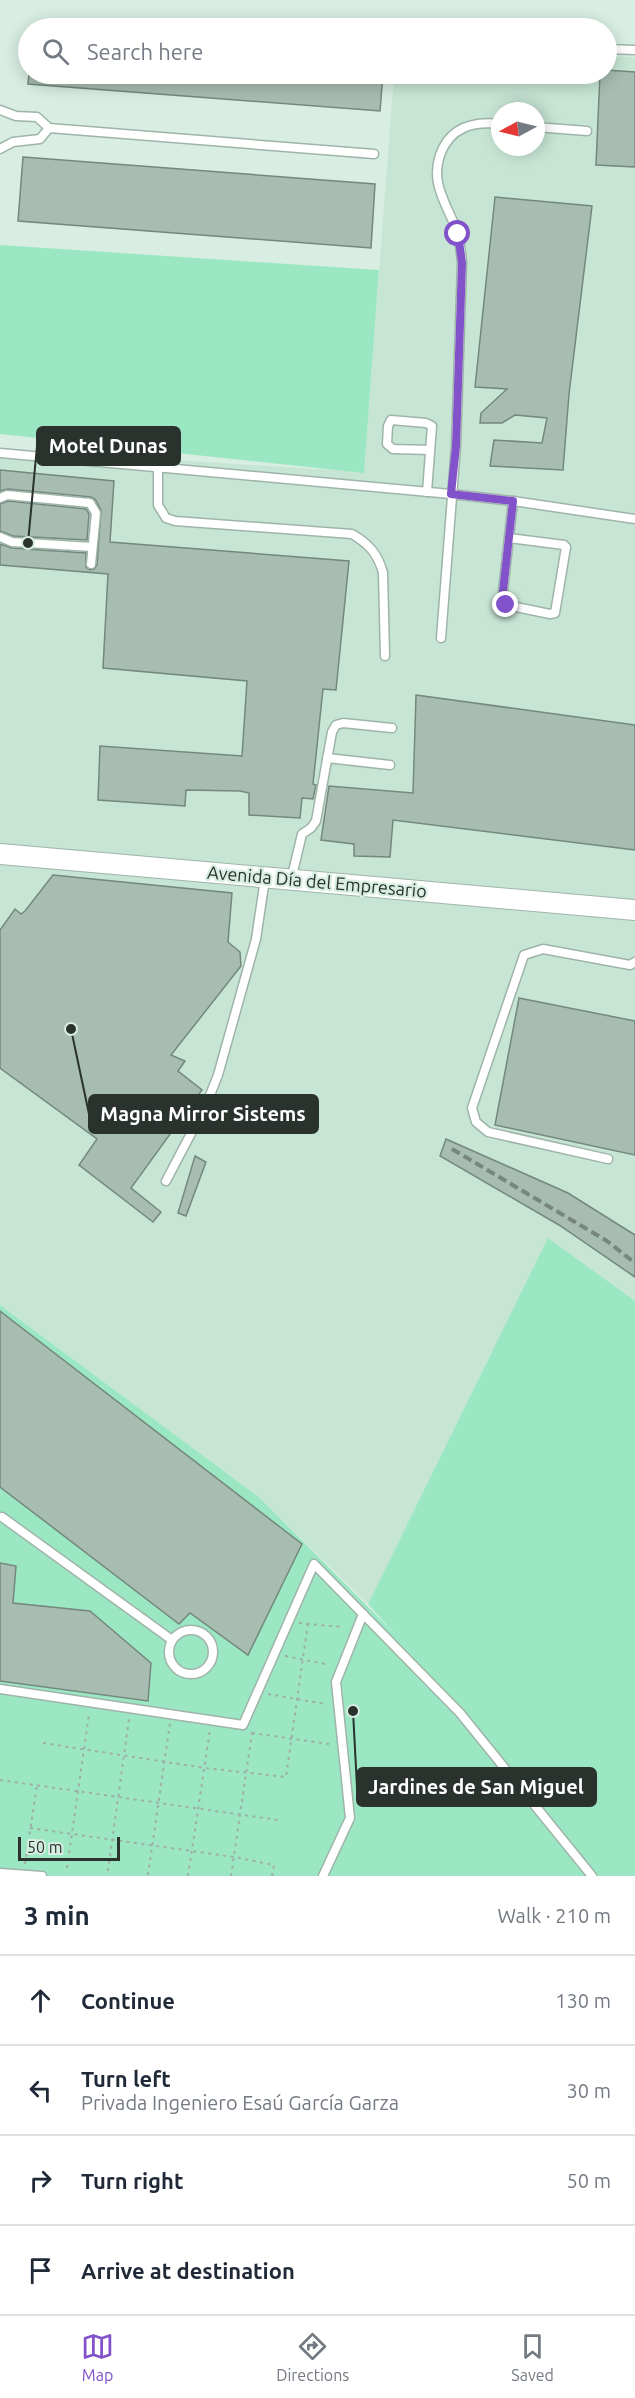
<!DOCTYPE html>
<meta charset="utf-8">
<style>
body{margin:0;font-family:Ubuntu,sans-serif;background:#f2f2f3;color:#1f2937}
.compass{position:absolute;left:491px;top:102px;width:54px;height:54px;border-radius:50%;background:#fff;box-shadow:0 3px 15px #0003;rotate:263deg}
.scale{position:absolute;left:18px;bottom:15px;width:102px;box-sizing:border-box;padding-left:6px;border:3px solid #2a322e;border-top:0;font-size:16px;line-height:21px;white-space:nowrap;color:#2a322e;-webkit-text-stroke:4px #d8eee2;paint-order:stroke}
.stop{position:absolute;width:18px;height:18px;margin:-14px;border:4px solid #8152ca;border-radius:50%;background:#fff}
.stop.end{background:#8152ca;border-color:#fff;box-shadow:0 2px 6px #0008}
.list{margin:0;padding:0;list-style:none}
h2{display:flex;justify-content:space-between;align-items:center;height:78px;margin:0;padding:0 24px;font-size:26px}
h2 small{font-size:20px;font-weight:400;color:#747a83}
.list li{display:grid;grid-template-columns:39px 1fr auto;gap:18px;align-items:center;box-sizing:border-box;height:90px;padding:0 24px;border-top:2px solid #e0e1e3}
.list b{display:block;font-size:22px;white-space:nowrap}
.list p{margin:0;font-size:20px;white-space:nowrap;color:#747a83}
.list em{font-size:20px;font-style:normal;color:#747a83}
.icon{flex:none;width:33px;height:33px;fill:none;stroke:currentColor;stroke-width:2;stroke-linecap:round;stroke-linejoin:round}
.map{position:relative;flex:none;width:635px;height:1876px;overflow:hidden}
.search{position:absolute;background:#fff;box-shadow:0 3px 15px #0003;left:18px;right:18px;top:18px;height:66px;display:flex;align-items:center;gap:15px;box-sizing:border-box;padding:0 21px;border-radius:33px;color:#747a83;font-size:22px}
.sheet{height:438px;background:#fff}
nav{display:flex;justify-content:space-around;align-items:center;box-sizing:border-box;height:84px;border-top:2px solid #e0e1e3;background:#fff;font-size:16px;color:#747a83}
nav a{display:grid;justify-items:center;gap:3px}
nav .on{color:#8152ca}
.map>svg:first-child{display:block}
.built{fill:#c7e5d5;fill-rule:evenodd}
.green{fill:#9ce7c3}
.building{fill:#a7bdb1;stroke:#74887d;stroke-width:1.5}
.lines{fill:none;stroke-linecap:round;stroke-linejoin:round}
.service-casing{stroke:#9fb4a9;stroke-width:11}
.tertiary-casing{stroke:#9fb4a9;stroke-width:22}
.path{stroke:#9dafa5;stroke-width:2;stroke-dasharray:3 4.5;stroke-linecap:butt}
.service{stroke:#fff;stroke-width:8}
.tertiary{stroke:#fff;stroke-width:20}
.rail{stroke:#77867e;stroke-width:4;stroke-dasharray:9 4.5;stroke-linecap:butt}
.route{stroke:#8152ca;stroke-width:8}
.labels{text-anchor:middle;stroke-width:4.5;stroke-linejoin:round;paint-order:stroke}
.street-label{font-size:18px;fill:#2a322e;stroke:#d8eee2}
.leader{fill:none;stroke:#2a322e;stroke-width:2}
.callout-dot{fill:#2a322e;stroke:#d8eee2;stroke-width:2}
.callout{fill:#2a322e;stroke:#2a322e;stroke-width:2}
.callout-label{font-size:20px;text-anchor:middle;font-weight:bold;fill:#fff}
</style>
<div class="map">
<svg width="635" height="1876" viewBox="0 0 635 1876">
<rect width="100%" height="100%" fill="#d8eee2"/>
<path class="built" d="M 607,56 L 635,57 L 635,1301 L 548,1239 L 368,1604 L 260,1498 L 0,1305 L 0,449 L 364,472 L 394,74 L 606,74 ZM 500,111 L 536,111 L 536,147 L 500,147 Z"/>
<g class="green">
<path d="M 0,245 L 379,270 L 364,473 L 0,434 Z"/>
<path d="M 548,1238 L 635,1301 L 635,1876 L 0,1876 L 0,1305 L 260,1498 L 394,1633 L 368,1604 Z"/>
</g>
<g class="building">
<path d="M 606,70 L 635,72 L 635,167 L 596,165 L 600,74 L 606,74 Z"/>
<path d="M 29,74 L 383,74 L 380,111 L 28,84 Z"/>
<path d="M 23,157 L 375,184 L 371,248 L 18,221 Z"/>
<path d="M 495,197 L 592,206 L 569,394 L 563,470 L 490,466 L 494,440 L 542,443 L 547,418 L 515,415 L 502,423 L 480,423 L 481,413 L 507,389 L 475,387 Z"/>
<path d="M 0,470 L 114,481 L 110,542 L 349,561 L 336,690 L 323,689 L 313,784 L 316,785 L 313,799 L 302,798 L 300,818 L 249,815 L 249,793 L 240,791 L 186,790 L 185,806 L 98,800 L 100,746 L 242,756 L 247,681 L 103,668 L 108,574 L 0,565 L 0,544 L 12,548 L 86,553 L 86,567 L 90,570 L 94,569 L 97,565 L 101,510 L 95,499 L 91,497 L 8,489 L 0,491 Z"/>
<path d="M 8,501 L 86,509 L 89,514 L 87,540 L 13,536 L 0,531 L 0,504 Z"/>
<path d="M 416,695 L 635,725 L 635,850 L 393,820 L 390,857 L 354,856 L 354,844 L 321,840 L 329,786 L 413,793 Z"/>
<path d="M 53,875 L 232,893 L 228,942 L 240,952 L 241,966 L 171,1055 L 185,1061 L 178,1071 L 202,1090 L 131,1188 L 161,1212 L 153,1222 L 79,1165 L 97,1139 L 0,1068 L 0,930 L 15,909 L 21,914 L 25,911 Z"/>
<path d="M 519,998 L 635,1021 L 635,1155 L 495,1125 Z"/>
<path d="M 446,1139 L 568,1193 L 635,1235 L 635,1277 L 559,1225 L 440,1156 Z"/>
<path d="M 195,1156 L 206,1162 L 186,1216 L 178,1213 Z"/>
<path d="M 0,1311 L 302,1544 L 248,1655 L 190,1613 L 179,1624 L 0,1487 Z"/>
<path d="M 0,1563 L 16,1566 L 13,1603 L 90,1611 L 151,1663 L 148,1701 L 0,1681 Z"/>
</g>
<g class="lines">
<defs>
<g id="service">
<path d="M 606,49 L 635,50"/>
<path d="M 0,110 L 16,116 L 37,117 L 49,128 L 374,154"/>
<path d="M 536,127 L 587,131"/>
<path d="M 0,149 L 13,142 L 40,139 L 49,128"/>
<path d="M 0,453 L 451,494 L 513,501 L 635,519"/>
<path d="M 158,467 L 158,505 L 166,518 L 175,521 L 352,534 C 369,544 378,554 383,573 L 385,656"/>
<path d="M 427,492 L 432,426 L 426,423 L 391,420 L 388,426 L 387,444 L 393,449 L 430,450"/>
<path d="M 0,498 L 7,495 L 90,503 L 96,513 L 91,564"/>
<path d="M 0,537 L 12,542 L 92,547"/>
<path d="M 509,538 L 564,545 L 566,547 L 555,613 L 550,614 L 506,605 L 502,600 L 513,501"/>
<path d="M 441,638 L 456,446 L 462,263 C 461,252 460,241 457,231 C 451,215 441,199 438,183 C 436,173 437,164 440,155 C 450,127 473,121 500,124"/>
<path d="M 327,758 L 390,765"/>
<path d="M 291,880 L 302,834 L 311,828 L 316,821 L 332,732 L 336,725 L 343,723 L 392,728"/>
<path d="M 608,1159 L 488,1132 L 476,1122 L 472,1108 L 524,955 L 543,949 L 630,965 L 635,962"/>
<path d="M 166,1181 L 206,1105 L 218,1075 L 256,939 L 265,879"/>
<path d="M 2,1517 L 172,1640"/>
<circle cx="191" cy="1652" r="22"/>
<path d="M 0,1689 L 243,1725 L 314,1564 L 460,1713 L 592,1876"/>
<path d="M 0,1873 L 42,1876"/>
<path d="M 323,1876 L 350,1818 L 336,1682 L 363,1614"/>
</g>
<path id="tertiary" d="M 0,854 L 635,910"/>
</defs>
<use href="#service" class="service-casing"/>
<use href="#tertiary" class="tertiary-casing"/>
<g class="path">
<path d="M 299,1623 L 341,1627"/>
<path d="M 285,1656 L 325,1664"/>
<path d="M 268,1694 L 325,1704"/>
<path d="M 252,1733 L 329,1744"/>
<path d="M 43,1743 L 205,1768 L 286,1777 L 308,1623"/>
<path d="M 0,1780 L 278,1820"/>
<path d="M 30,1828 L 234,1857 L 274,1865 L 272,1876"/>
<path d="M 25,1864 L 37,1785"/>
<path d="M 67,1868 L 89,1714"/>
<path d="M 108,1871 L 129,1719"/>
<path d="M 148,1875 L 170,1723"/>
<path d="M 188,1876 L 210,1730"/>
<path d="M 231,1876 L 252,1733 L 249,1733"/>
</g>
<use href="#service" class="service"/>
<use href="#tertiary" class="tertiary"/>
<path class="rail" d="M 452,1149 L 607,1241 L 635,1263"/>
</g>
<g class="lines">
<path class="route" d="M 458,234 L 462,263 L 456,446 L 451,494 L 513,501 L 502,600 L 506,605"/>
</g>
<g class="labels">
<g class="street-label">
<text transform="translate(317 882) rotate(5)" y="6">Avenida Día del Empresario</text>
</g>
</g>
<path class="leader" d="M28 543L37 446M71 1029L89 1114M353 1711L357 1787"/>
<g class="callout-dot">
<circle cx="28" cy="543" r="6"/>
<circle cx="71" cy="1029" r="6"/>
<circle cx="353" cy="1711" r="6"/>
</g>
<g class="callout">
<rect x="37" y="427" width="143" height="38" rx="6"/>
<rect x="89" y="1095" width="229" height="38" rx="6"/>
<rect x="357" y="1768" width="239" height="38" rx="6"/>
</g>
<g class="callout-label">
<text x="108" y="453">Motel Dunas</text>
<text x="203" y="1121">Magna Mirror Sistems</text>
<text x="476" y="1794">Jardines de San Miguel</text>
</g>
</svg>
<svg class="compass" viewBox="-18 -18 36 36"><path d="M0-13l5 13h-10z" fill="#e53935"/><path d="M0 13l5-13h-10z" fill="#747a83"/></svg>
<div class="scale">50 m</div>
<div class="stop" style="left:458px;top:234px"></div>
<div class="stop end" style="left:506px;top:605px"></div>
<div class="search"><svg class="icon" aria-label="search" viewBox="0 0 24 24"><circle cx="10" cy="10" r="6"/><path d="M15 15l6 6"/></svg>Search here</div>
</div>
<section class="sheet">
<h2>3 min<small>Walk · 210 m</small></h2>
<ul class="list">
<li><svg class="icon" aria-label="ahead" viewBox="0 0 24 24"><path d="M12 20V5M6 11l6-6 6 6"/></svg><div><b>Continue</b></div><em>130 m</em></li>
<li><svg class="icon" aria-label="left" viewBox="0 0 24 24"><path d="M17 20v-9H6M10 6l-5 5 5 5"/></svg><div><b>Turn left</b><p>Privada Ingeniero Esaú García Garza</p></div><em>30 m</em></li>
<li><svg class="icon" aria-label="right" viewBox="0 0 24 24"><path d="M7 20v-9h11M14 6l5 5-5 5"/></svg><div><b>Turn right</b></div><em>50 m</em></li>
<li><svg class="icon" aria-label="arrive" viewBox="0 0 24 24"><path d="M6 21V4h12l-3 4 3 4H6"/></svg><div><b>Arrive at destination</b></div></li>
</ul>
</section>
<nav>
<a class="on"><svg class="icon" aria-label="map" viewBox="0 0 24 24"><path d="M3 6l6-2 6 2 6-2v14l-6 2-6-2-6 2zM9 4v14M15 6v14"/></svg>Map</a>
<a><svg class="icon" aria-label="directions" viewBox="0 0 24 24"><path d="M12 3l9 9-9 9-9-9zM9 14v-3h6M13 9l2 2-2 2"/></svg>Directions</a>
<a><svg class="icon" aria-label="saved" viewBox="0 0 24 24"><path d="M7 4h10v16l-5-4-5 4z"/></svg>Saved</a>
</nav>
